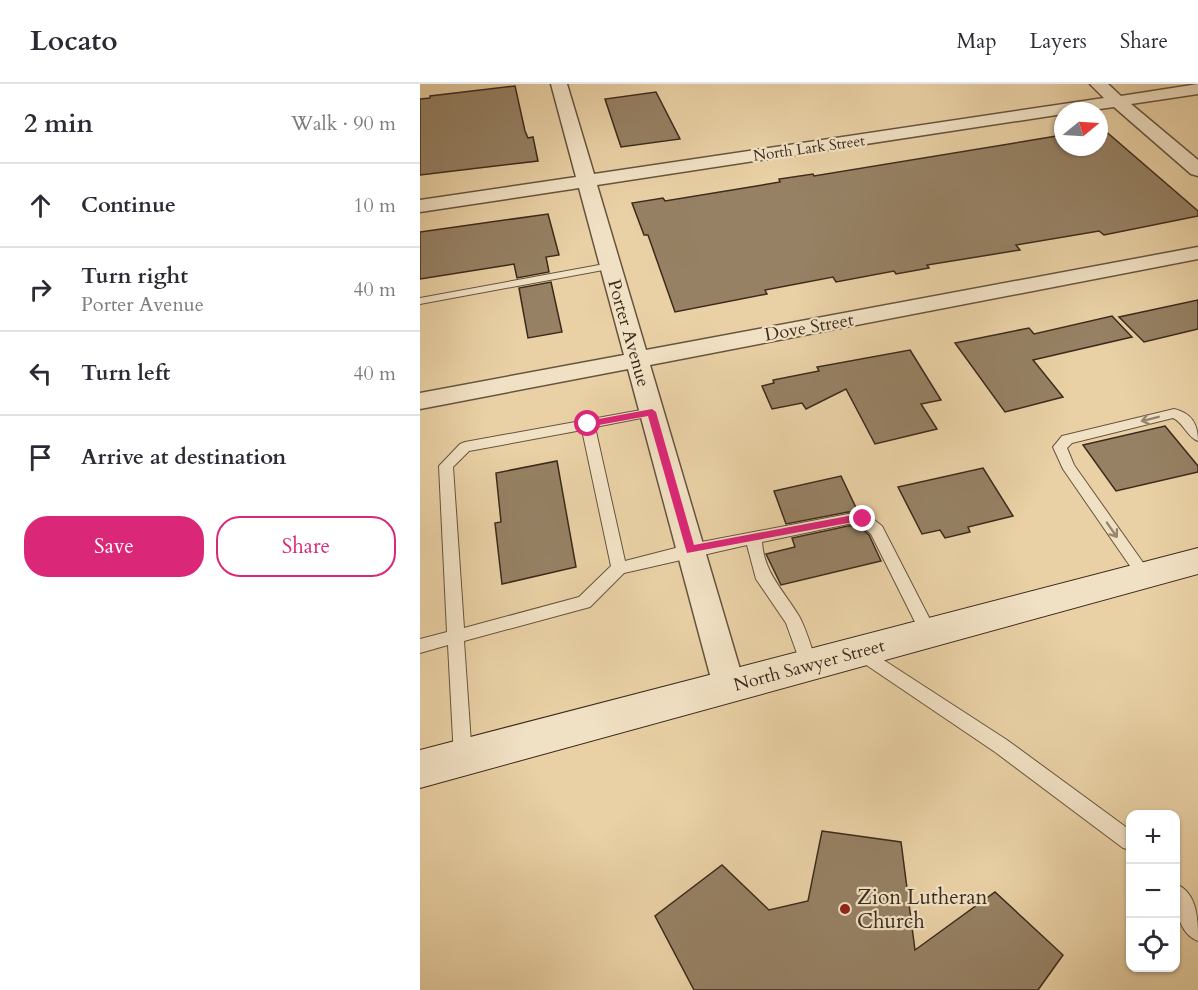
<!DOCTYPE html>
<meta charset="utf-8">
<style>
body{margin:0;font-family:Cardo,serif;background:#f2f2f3;color:#2b2b33}
.controls{position:absolute;right:18px;bottom:18px;display:grid;overflow:hidden;border-radius:12px;box-shadow:0 2px 4px #0004}
.controls button{width:54px;height:54px;display:grid;place-items:center;padding:0;border:0;border-bottom:2px solid #e1e1e2;background:#fff;color:#2b2b33;font:30px sans-serif}
.compass{position:absolute;left:634px;top:18px;width:54px;height:54px;border-radius:50%;background:#fff;box-shadow:0 2px 4px #0004;rotate:72deg}
.stop{position:absolute;width:18px;height:18px;margin:-14px;border:4px solid #db2777;border-radius:50%;background:#fff}
.stop.end{background:#db2777;border-color:#fff;box-shadow:0 2px 6px #0008}
.list{margin:0;padding:0;list-style:none}
h2{display:flex;justify-content:space-between;align-items:center;height:78px;margin:0;padding:0 24px;font-size:26px}
h2 small{font-size:20px;font-weight:400;color:#7c7c81}
.list li{display:grid;grid-template-columns:39px 1fr auto;gap:18px;align-items:center;box-sizing:border-box;height:84px;padding:0 24px;border-top:2px solid #e1e1e2}
.list b{display:block;font-size:22px;white-space:nowrap}
.list p{margin:0;font-size:20px;white-space:nowrap;color:#7c7c81}
.list em{font-size:20px;font-style:normal;color:#7c7c81}
.actions{display:flex;gap:12px;padding:18px 24px}
.actions a{flex:1;padding:14px 0;border:2px solid #db2777;border-radius:24px;text-align:center;font-size:21px;color:#db2777}
.actions .main{background:#db2777;color:#fff}
.icon{flex:none;width:33px;height:33px;fill:none;stroke:currentColor;stroke-width:2;stroke-linecap:round;stroke-linejoin:round}
.map{position:relative;flex:none;width:778px;height:906px;overflow:hidden}
header{display:flex;align-items:center;gap:36px;box-sizing:border-box;height:84px;padding:0 30px;background:#fff;border-bottom:2px solid #e1e1e2}
header strong{font-size:28px}
nav{display:flex;gap:33px;margin-inline-start:auto;font-size:21px}
main{display:flex}
aside{flex:1;background:#fff}
.map>svg:first-child{display:block}
.building{fill:#968164;stroke:#3c2a1d;stroke-width:1.5}
.lines{fill:none;stroke-linecap:round;stroke-linejoin:round}
.lane-casing{stroke:#67543f;stroke-width:2}
.street-casing{stroke:#67543f;stroke-width:3}
.secondary-casing{stroke:#3c2a1d;stroke-width:2}
.lane{fill:#f1e1c4;fill-rule:evenodd}
.street{fill:#f1e1c4;fill-rule:evenodd}
.secondary{fill:#f1e1c4;fill-rule:evenodd}
.oneway{stroke:#968670}
.route{fill:#db2777}
.poi-dot{fill:#8f2418;stroke:#f1e1c4;stroke-width:2}
.labels{text-anchor:middle;stroke-width:4.5;stroke-linejoin:round;paint-order:stroke}
.far-street-label{font-size:15px;fill:#3c2a1d;stroke:#f1e1c4}
.street-label{font-size:18px;fill:#3c2a1d;stroke:#f1e1c4}
.near-poi-label{font-size:21px;fill:#3c2a1d;stroke:#f1e1c4;text-anchor:start}
</style>
<header>
<strong>Locato</strong>
<nav><a>Map</a><a>Layers</a><a>Share</a></nav>
</header>
<main>
<aside>
<h2>2 min<small>Walk · 90 m</small></h2>
<ul class="list">
<li><svg class="icon" aria-label="ahead" viewBox="0 0 24 24"><path d="M12 20V5M6 11l6-6 6 6"/></svg><div><b>Continue</b></div><em>10 m</em></li>
<li><svg class="icon" aria-label="right" viewBox="0 0 24 24"><path d="M7 20v-9h11M14 6l5 5-5 5"/></svg><div><b>Turn right</b><p>Porter Avenue</p></div><em>40 m</em></li>
<li><svg class="icon" aria-label="left" viewBox="0 0 24 24"><path d="M17 20v-9H6M10 6l-5 5 5 5"/></svg><div><b>Turn left</b></div><em>40 m</em></li>
<li><svg class="icon" aria-label="arrive" viewBox="0 0 24 24"><path d="M6 21V4h12l-3 4 3 4H6"/></svg><div><b>Arrive at destination</b></div></li>
</ul>
<div class="actions"><a class="main">Save</a><a>Share</a></div>
</aside>
<div class="map">
<svg width="778" height="906" viewBox="0 0 778 906">
<rect width="100%" height="100%" fill="#e9d1a5"/>
<filter id="stains"><feTurbulence type="fractalNoise" baseFrequency=".00333" numOctaves="4"/><feColorMatrix values="0 0 0 0 .2 0 0 0 0 .09 0 0 0 0 .02 0 0 0 .5 -.17"/></filter>
<radialGradient id="worn" r=".72"><stop offset=".6" stop-color="#630" stop-opacity="0"/><stop offset="1" stop-color="#630" stop-opacity=".3"/></radialGradient>
<g class="building">
<path d="M 95,2 L 105,47 L 108,54 L 113,53 L 118,77 L 0,91 L 0,15 L 10,14 L 10,12 Z"/>
<path d="M 236,8 L 260,55 L 201,63 L 185,15 Z"/>
<path d="M 679,45 L 683,45 L 778,127 L 778,132 L 684,151 L 679,147 L 596,161 L 600,166 L 507,181 L 509,184 L 476,190 L 474,187 L 416,198 L 413,193 L 345,206 L 347,210 L 255,228 L 228,151 L 224,151 L 212,119 L 243,114 L 245,117 L 360,98 L 359,95 L 393,90 L 394,92 L 643,51 L 643,63 L 679,63 Z"/>
<path d="M 128,130 L 139,171 L 126,173 L 129,188 L 97,194 L 94,180 L 0,195 L 0,148 Z"/>
<path d="M 131,198 L 142,248 L 108,254 L 99,204 Z"/>
<path d="M 778,216 L 778,245 L 724,258 L 699,233 Z"/>
<path d="M 692,232 L 712,253 L 613,276 L 643,313 L 585,328 L 535,259 L 609,244 L 614,250 Z"/>
<path d="M 490,266 L 521,316 L 501,320 L 517,345 L 455,360 L 426,305 L 386,325 L 382,319 L 352,325 L 342,302 L 354,299 L 353,296 L 399,287 L 397,283 Z"/>
<path d="M 745,342 L 778,382 L 778,388 L 696,407 L 663,361 Z"/>
<path d="M 137,377 L 156,483 L 82,500 L 75,439 L 81,438 L 76,389 Z"/>
<path d="M 563,384 L 593,432 L 548,443 L 550,448 L 525,454 L 520,446 L 502,450 L 478,403 Z"/>
<path d="M 421,392 L 438,428 L 428,428 L 366,440 L 354,407 Z"/>
<path d="M 428,442 L 439,442 L 449,451 L 461,477 L 361,501 L 346,470 L 375,463 L 372,454 Z"/>
<path d="M 402,747 L 481,758 L 495,866 L 575,808 L 643,871 L 618,906 L 274,906 L 235,832 L 302,781 L 349,826 L 388,817 Z"/>
</g>
<g class="lines">
<defs>
<g id="lane">
<path d="M 190,179 L 196,182 L 194,184 L 0,220 L 0,214 Z"/>
<path d="M 232,324 L 237,325 L 239,328 L 237,331 L 175,343 L 205,477 L 271,460 L 428,430 L 448,431 L 462,442 L 517,549 L 515,554 L 509,556 L 503,554 L 451,450 L 440,440 L 428,440 L 342,458 C 344,489 364,507 379,532 C 387,547 392,565 397,581 L 395,586 L 389,588 L 383,586 L 366,539 L 336,495 L 327,461 L 204,489 L 170,523 L 44,557 L 52,674 L 49,680 L 43,682 L 37,680 L 34,674 L 28,561 L 0,569 L 0,555 L 27,548 L 19,382 L 40,360 L 45,358 ZM 162,346 L 191,482 L 159,513 L 44,544 L 33,383 L 49,367 Z"/>
<path d="M 754,325 C 771,329 778,339 778,357 C 767,353 764,339 753,334 L 652,359 L 647,364 L 654,381 L 729,487 L 732,491 L 729,495 L 719,495 L 643,385 L 633,363 L 642,352 Z"/>
<path d="M 439,560 L 587,656 L 710,746 L 710,766 L 703,764 L 575,668 L 433,572 L 431,567 L 433,562 Z"/>
<path d="M 756,800 C 778,809 778,837 778,857 C 757,849 754,819 756,800 Z"/>
</g>
<path id="street" d="M 131,0 L 147,0 L 174,90 L 684,14 L 670,0 L 688,0 L 701,12 L 778,0 L 778,10 L 711,20 L 778,76 L 778,92 L 771,90 L 694,23 L 665,27 L 643,27 L 643,30 L 177,101 L 226,266 L 778,163 L 778,175 L 230,281 L 325,602 L 321,612 L 309,616 L 297,612 L 293,602 L 208,285 L 0,325 L 0,309 L 204,271 L 159,104 L 0,128 L 0,116 L 156,93 Z"/>
<path id="secondary" d="M 778,464 L 778,490 L 0,704 L 0,666 Z"/>
</defs>
<use href="#lane" class="lane-casing"/>
<use href="#street" class="street-casing"/>
<use href="#secondary" class="secondary-casing"/>
<use href="#lane" class="lane"/>
<use href="#street" class="street"/>
<use href="#secondary" class="secondary"/>
</g>
<defs><path id="oneway-shaft" d="M-6 0H5M1.5-3L5.5 0L1.5 3" fill="none" stroke-width="1.6" stroke-linecap="round" stroke-linejoin="round" transform="scale(1.5)"/></defs>
<g class="oneway">
<use href="#oneway-shaft" transform="translate(730 335) rotate(166)"/>
<use href="#oneway-shaft" transform="translate(692 446) rotate(55)"/>
</g>
<path class="route" d="M 232,325 L 236,328 L 274,461 L 428,432 L 443,431 L 447,435 L 443,438 L 428,439 L 267,469 L 228,332 L 168,343 L 164,340 L 168,337 Z"/>
<circle class="poi-dot" cx="425" cy="825" r="6"/>
<g class="labels">
<g class="far-street-label">
<text transform="translate(389 64) rotate(-8)" y="5">North Lark Street</text>
</g>
<g class="street-label">
<text transform="translate(389 243) rotate(-10)" y="6">Dove Street</text>
<text transform="translate(209 249) rotate(74)" y="6">Porter Avenue</text>
<text transform="translate(389 581) rotate(-15)" y="6">North Sawyer Street</text>
</g>
<g class="near-poi-label">
<text x="437" y="820">Zion Lutheran<tspan x="437" dy="24">Church</tspan></text>
</g>
</g>
<rect width="100%" height="100%" filter="url(#stains)"/>
<rect width="100%" height="100%" fill="url(#worn)"/>
</svg>
<div class="controls">
<button>+</button>
<button>−</button>
<button><svg class="icon" aria-label="locate" viewBox="0 0 24 24"><circle cx="12" cy="12" r="6"/><path d="M12 2v4M12 18v4M2 12h4M18 12h4"/></svg></button>
</div>
<svg class="compass" viewBox="-18 -18 36 36"><path d="M0-13l5 13h-10z" fill="#e53935"/><path d="M0 13l5-13h-10z" fill="#7c7c81"/></svg>
<div class="stop" style="left:168px;top:340px"></div>
<div class="stop end" style="left:443px;top:435px"></div>
</div>
</main>
